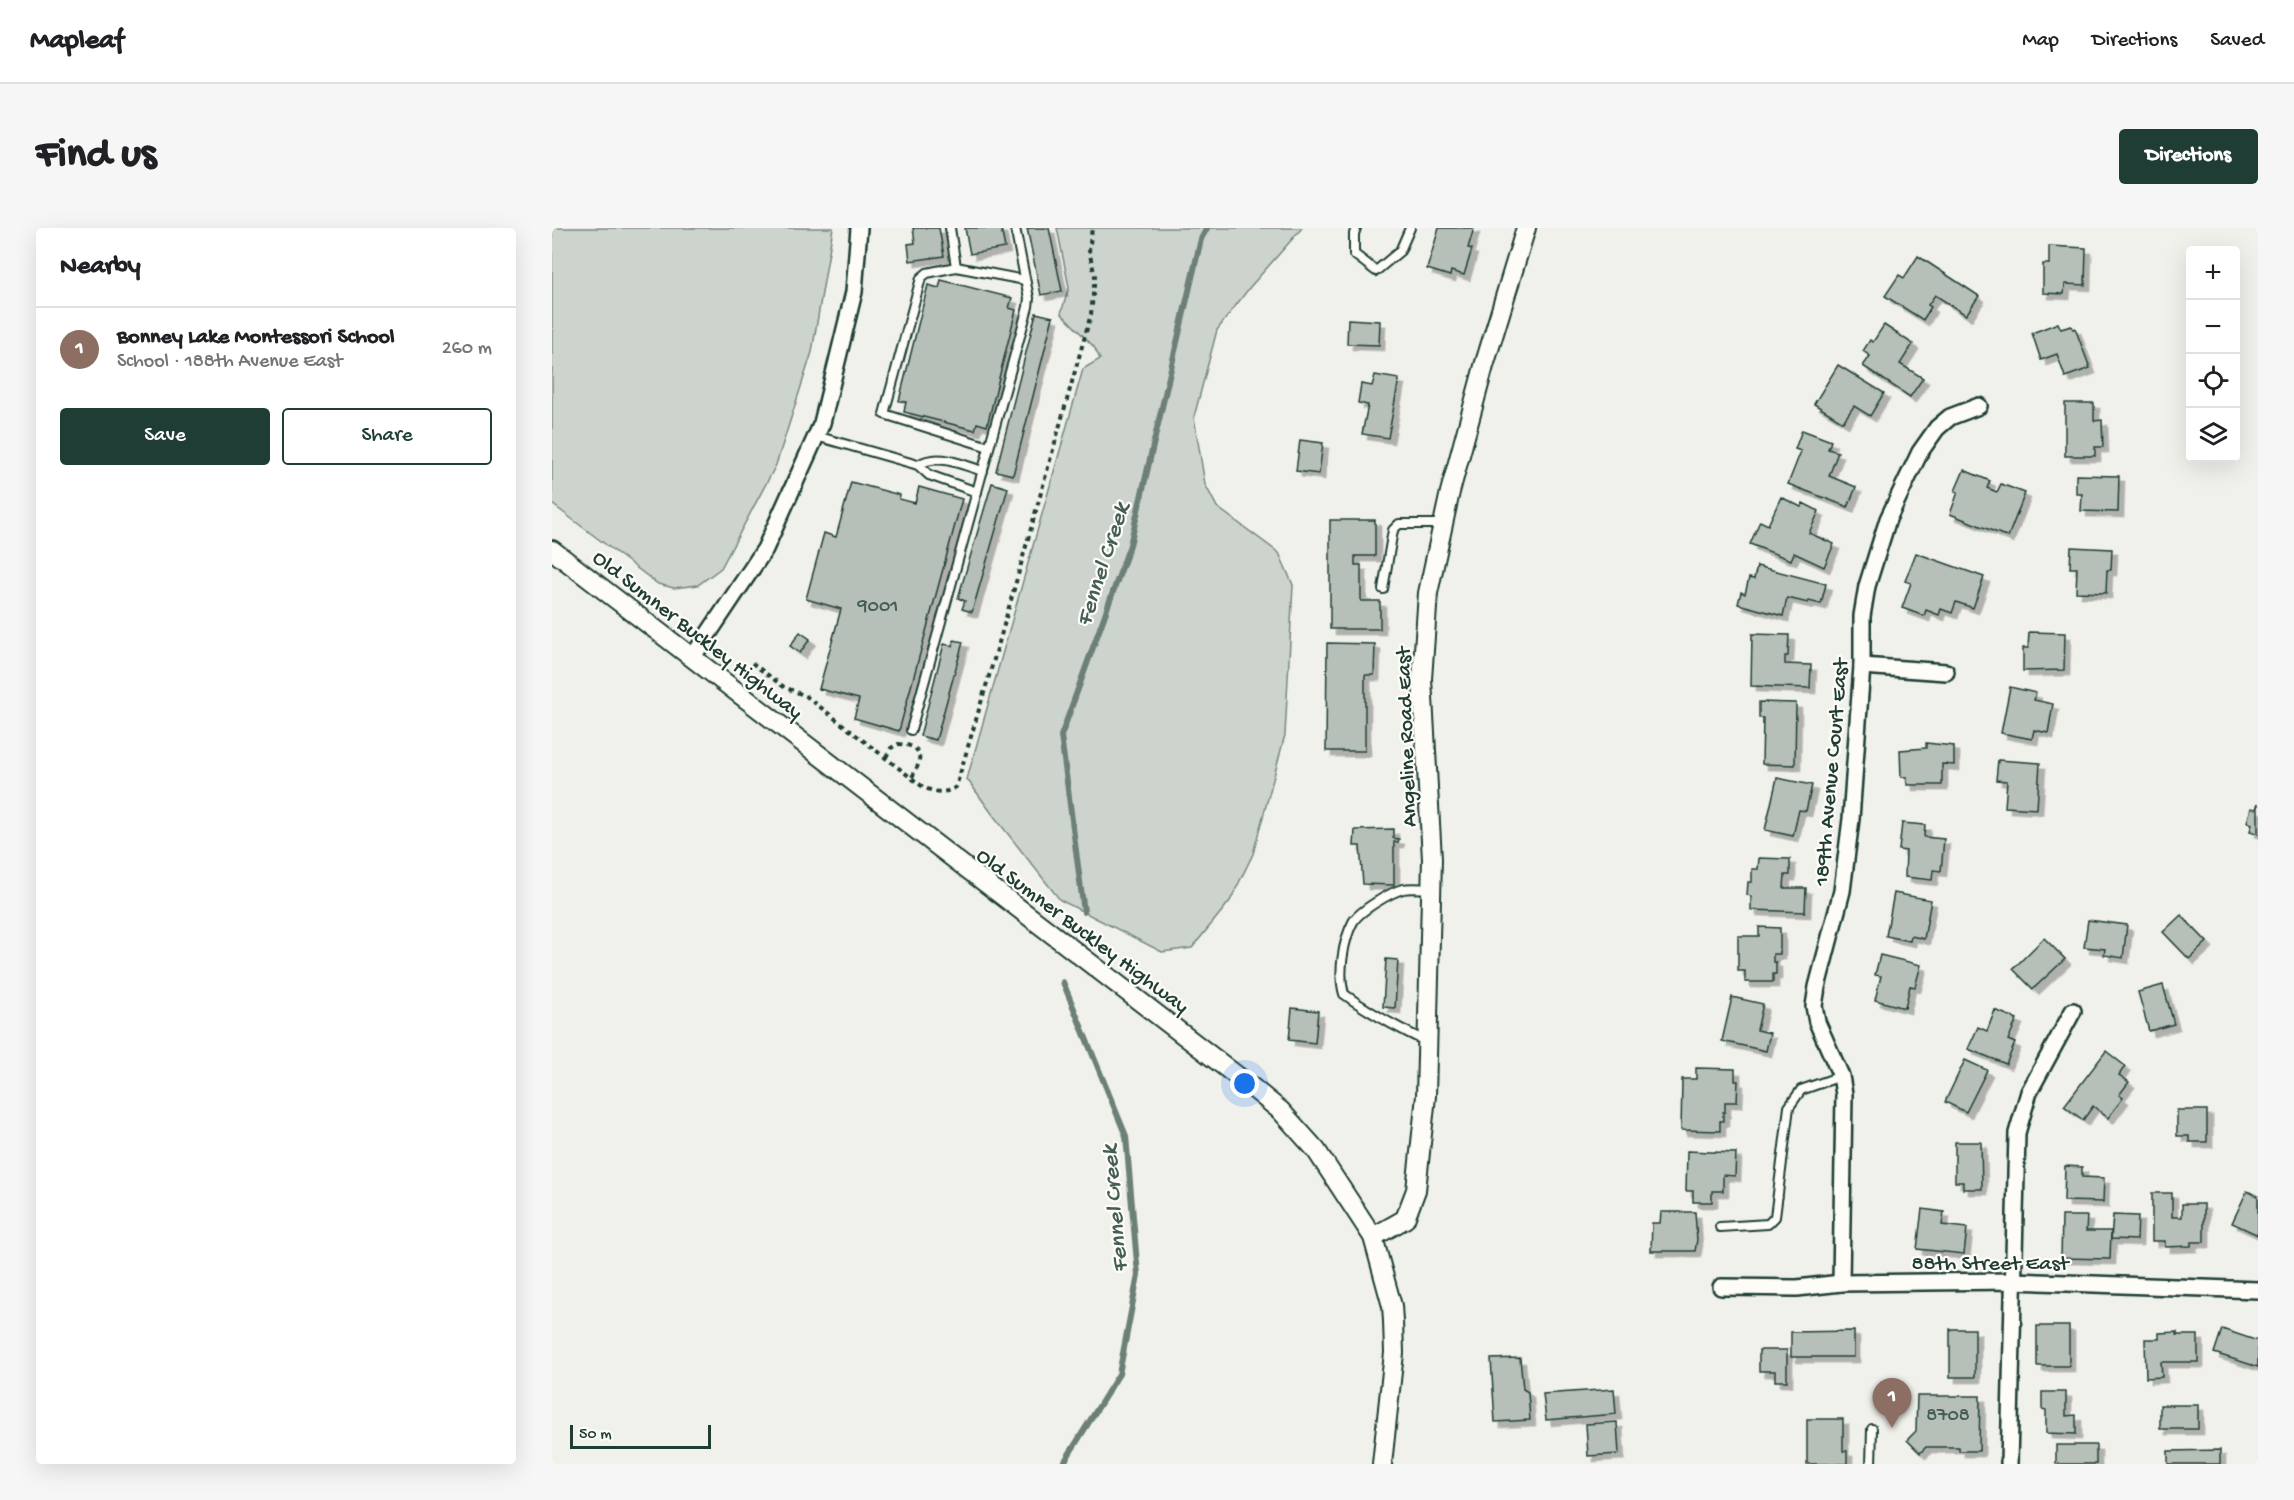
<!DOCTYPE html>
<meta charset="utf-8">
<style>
body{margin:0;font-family:"Gochi Hand",sans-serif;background:#f6f6f6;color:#202124}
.controls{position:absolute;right:18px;top:18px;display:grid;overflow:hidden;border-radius:6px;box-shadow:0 6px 24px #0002}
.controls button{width:54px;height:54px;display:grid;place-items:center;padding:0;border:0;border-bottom:2px solid #e0e0e0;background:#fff;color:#202124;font:30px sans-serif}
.scale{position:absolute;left:18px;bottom:15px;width:141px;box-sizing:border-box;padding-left:6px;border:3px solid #1f3d34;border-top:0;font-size:16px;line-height:21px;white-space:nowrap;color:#1f3d34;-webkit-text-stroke:4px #fdfcf7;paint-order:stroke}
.you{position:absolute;left:693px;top:856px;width:21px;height:21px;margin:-15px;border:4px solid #fff;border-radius:50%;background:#1a73e8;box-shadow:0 0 0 9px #1a73e833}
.badge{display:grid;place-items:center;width:39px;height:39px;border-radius:50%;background:#1f3d34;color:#fff;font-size:20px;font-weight:700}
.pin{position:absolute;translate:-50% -50px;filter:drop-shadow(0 2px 3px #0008)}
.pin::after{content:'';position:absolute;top:32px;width:21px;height:18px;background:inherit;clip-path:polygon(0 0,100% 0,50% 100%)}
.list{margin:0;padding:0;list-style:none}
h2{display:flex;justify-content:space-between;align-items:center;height:78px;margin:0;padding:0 24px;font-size:26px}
h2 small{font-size:20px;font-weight:400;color:#757577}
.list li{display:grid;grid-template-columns:39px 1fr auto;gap:18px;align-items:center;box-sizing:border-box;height:84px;padding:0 24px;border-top:2px solid #e0e0e0}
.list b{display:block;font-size:22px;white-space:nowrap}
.list p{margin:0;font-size:20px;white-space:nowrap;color:#757577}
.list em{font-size:20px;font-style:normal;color:#757577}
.actions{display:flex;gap:12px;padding:18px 24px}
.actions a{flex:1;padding:14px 0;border:2px solid #1f3d34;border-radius:6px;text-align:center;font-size:21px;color:#1f3d34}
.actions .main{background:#1f3d34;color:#fff}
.icon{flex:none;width:33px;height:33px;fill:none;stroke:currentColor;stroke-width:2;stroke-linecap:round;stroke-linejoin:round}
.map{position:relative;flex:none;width:1706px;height:1236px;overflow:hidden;border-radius:6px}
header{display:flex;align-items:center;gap:36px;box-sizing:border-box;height:84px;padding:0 30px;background:#fff;border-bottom:2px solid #e0e0e0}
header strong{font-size:28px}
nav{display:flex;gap:33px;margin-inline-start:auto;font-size:21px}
.intro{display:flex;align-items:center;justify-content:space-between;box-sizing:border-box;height:144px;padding:0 36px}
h1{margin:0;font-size:42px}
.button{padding:15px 27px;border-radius:6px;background:#1f3d34;color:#fff;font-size:21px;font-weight:700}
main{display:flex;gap:36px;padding:0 36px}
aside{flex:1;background:#fff;border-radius:6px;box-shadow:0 6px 24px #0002}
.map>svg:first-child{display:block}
.green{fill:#cdd3cd;stroke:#768880;stroke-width:1.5}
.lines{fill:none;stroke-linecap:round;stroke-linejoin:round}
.stream{stroke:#6c8077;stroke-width:6}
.building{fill:#b6bfb8;stroke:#1f3d34;stroke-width:1.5;filter:url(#shadow)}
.service-casing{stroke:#1f3d34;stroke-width:12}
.minor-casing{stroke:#1f3d34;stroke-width:20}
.tertiary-casing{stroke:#1f3d34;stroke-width:22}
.path{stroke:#1f3d34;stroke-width:4;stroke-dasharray:4.5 4.5;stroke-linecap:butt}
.service{stroke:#fdfcf7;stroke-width:8}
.minor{stroke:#fdfcf7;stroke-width:15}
.tertiary{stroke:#fdfcf7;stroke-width:18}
.labels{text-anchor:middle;stroke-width:4.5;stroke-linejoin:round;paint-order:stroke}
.number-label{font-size:20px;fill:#455e55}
.street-label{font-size:22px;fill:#1f3d34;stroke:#fdfcf7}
.water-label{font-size:24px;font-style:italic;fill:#455e56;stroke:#fdfcf7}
</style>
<header>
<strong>Mapleaf</strong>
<nav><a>Map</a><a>Directions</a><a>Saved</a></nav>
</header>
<div class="intro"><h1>Find us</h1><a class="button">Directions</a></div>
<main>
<aside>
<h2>Nearby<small></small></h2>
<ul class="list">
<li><span class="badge" style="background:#8d6e63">1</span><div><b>Bonney Lake Montessori School</b><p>School · 188th Avenue East</p></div><em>260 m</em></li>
</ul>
<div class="actions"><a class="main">Save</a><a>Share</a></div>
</aside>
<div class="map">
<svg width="1706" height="1236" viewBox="0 0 1706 1236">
<defs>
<filter id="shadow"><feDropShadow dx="5.5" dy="5.5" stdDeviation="0" flood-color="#0004"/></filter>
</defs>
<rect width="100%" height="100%" fill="#f0f1eb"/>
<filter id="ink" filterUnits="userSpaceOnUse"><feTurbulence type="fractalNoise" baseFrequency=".0167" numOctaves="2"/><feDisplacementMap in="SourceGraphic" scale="12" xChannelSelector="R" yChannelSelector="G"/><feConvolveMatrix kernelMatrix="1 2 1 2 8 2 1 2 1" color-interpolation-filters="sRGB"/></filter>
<g filter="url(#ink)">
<g class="green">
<path d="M 0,0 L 281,0 L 260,124 L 224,237 L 169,340 L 146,357 L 122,360 L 106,356 L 0,276 Z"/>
<path d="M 505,0 L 750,0 L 698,59 L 665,102 L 642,189 L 653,256 L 665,279 L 727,325 L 741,357 L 733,507 L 701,626 L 678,673 L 640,720 L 610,724 L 508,672 L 441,587 L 415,551 L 531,141 L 548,131 L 542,119 L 509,85 L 517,59 Z"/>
</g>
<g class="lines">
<g class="stream">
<path d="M 532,684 L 509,508 L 578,317 L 649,11 L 655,0"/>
<path d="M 511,1236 L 567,1146 L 586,1047 L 574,908 L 511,754"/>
</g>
</g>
<g class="building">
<path d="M 361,0 L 387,0 L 392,28 L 358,33 L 356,16 L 363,15 Z"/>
<path d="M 413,0 L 449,0 L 453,20 L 418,26 Z"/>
<path d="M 475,0 L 497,0 L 510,63 L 489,67 Z"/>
<path d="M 887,0 L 922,0 L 916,20 L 920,21 L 912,47 L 899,43 L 898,48 L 875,41 Z"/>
<path d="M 1497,18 L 1534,20 L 1533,57 L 1513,56 L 1512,66 L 1491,65 L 1491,36 L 1497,36 Z"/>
<path d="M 1366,28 L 1427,68 L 1414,87 L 1383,67 L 1376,77 L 1379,79 L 1371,92 L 1333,68 L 1347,47 L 1352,50 Z"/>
<path d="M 389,52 L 460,70 L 457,80 L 464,82 L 435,198 L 425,195 L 423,202 L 352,184 L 354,174 L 347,173 L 376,57 L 387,60 Z"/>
<path d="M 484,85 L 501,89 L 461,247 L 444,243 Z"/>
<path d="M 796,91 L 828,93 L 827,117 L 795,116 Z"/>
<path d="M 1506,95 L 1509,101 L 1519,98 L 1521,101 L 1523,100 L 1538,140 L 1513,149 L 1505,126 L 1489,132 L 1480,105 Z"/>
<path d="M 1332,97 L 1361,116 L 1348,136 L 1371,150 L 1358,169 L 1311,138 L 1318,128 L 1311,123 L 1318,112 L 1321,114 Z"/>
<path d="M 1286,137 L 1332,165 L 1318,188 L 1302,178 L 1291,194 L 1262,176 Z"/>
<path d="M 823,147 L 847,151 L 836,210 L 810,206 L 816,177 L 806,175 L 809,156 L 820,158 Z"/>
<path d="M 1513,175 L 1542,175 L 1542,193 L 1550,192 L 1551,219 L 1543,219 L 1543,228 L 1513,228 Z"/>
<path d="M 1250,202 L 1279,213 L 1276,221 L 1286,224 L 1277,248 L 1304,259 L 1296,279 L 1236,256 L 1249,223 L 1243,221 Z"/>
<path d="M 748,212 L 771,215 L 767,246 L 744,243 Z"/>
<path d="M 1412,242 L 1438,253 L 1435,260 L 1445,264 L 1449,256 L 1473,265 L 1456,309 L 1398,286 L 1406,264 L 1403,263 Z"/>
<path d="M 1524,247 L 1567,248 L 1566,284 L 1529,283 L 1530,266 L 1524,266 Z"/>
<path d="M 299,254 L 348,267 L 347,271 L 363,275 L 367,259 L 410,271 L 347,503 L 302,490 L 307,471 L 267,461 L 289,381 L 254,371 L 272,305 L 284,309 Z"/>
<path d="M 440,255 L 456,260 L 420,384 L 410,381 L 413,373 L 406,370 Z"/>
<path d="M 1229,269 L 1249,279 L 1251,275 L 1267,283 L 1257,305 L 1282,316 L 1272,339 L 1242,325 L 1239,332 L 1198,316 L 1208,293 L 1216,297 Z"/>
<path d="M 778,292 L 823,292 L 823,328 L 803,328 L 803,337 L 809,337 L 809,373 L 828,373 L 828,401 L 778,401 Z"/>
<path d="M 1519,319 L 1560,321 L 1559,342 L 1555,342 L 1554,365 L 1524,364 L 1525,340 L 1518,340 Z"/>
<path d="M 1364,325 L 1432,349 L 1421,380 L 1404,374 L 1400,385 L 1389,381 L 1387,387 L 1374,382 L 1372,388 L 1350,380 L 1359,355 L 1353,353 Z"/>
<path d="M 1205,338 L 1274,356 L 1269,376 L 1257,373 L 1256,375 L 1235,370 L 1231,388 L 1186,376 L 1189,364 L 1193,366 L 1197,350 L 1202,351 Z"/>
<path d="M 248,404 L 258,411 L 248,425 L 238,418 Z"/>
<path d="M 1477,404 L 1513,405 L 1512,442 L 1471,443 L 1471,420 L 1476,420 Z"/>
<path d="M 1200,406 L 1237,407 L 1236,428 L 1233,428 L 1233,436 L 1259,437 L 1258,460 L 1199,458 Z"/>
<path d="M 402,412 L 411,414 L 384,512 L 368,508 L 392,416 L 401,418 Z"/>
<path d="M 775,415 L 823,416 L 822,447 L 813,447 L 813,523 L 774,523 Z"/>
<path d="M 1458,459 L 1484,465 L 1482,472 L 1501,476 L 1496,505 L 1482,502 L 1480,511 L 1449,505 Z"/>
<path d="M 1207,474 L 1244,475 L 1243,537 L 1210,536 L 1211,490 L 1207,490 Z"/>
<path d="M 1374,515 L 1402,518 L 1402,537 L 1390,536 L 1390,557 L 1355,557 L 1355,549 L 1349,549 L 1348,522 L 1374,520 Z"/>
<path d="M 1446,532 L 1488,535 L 1485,581 L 1453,579 L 1455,553 L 1444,552 Z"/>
<path d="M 1225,550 L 1260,557 L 1254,583 L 1247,582 L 1241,608 L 1213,602 Z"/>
<path d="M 1706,575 L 1706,606 L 1698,603 L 1700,596 L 1695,594 L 1699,580 L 1704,581 Z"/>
<path d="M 1350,595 L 1373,597 L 1372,609 L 1392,611 L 1389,643 L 1381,642 L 1380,652 L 1353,649 L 1354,623 L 1347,622 Z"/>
<path d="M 841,601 L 841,610 L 847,611 L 846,614 L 842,614 L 842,657 L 811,656 L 808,618 L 802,618 L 803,602 Z"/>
<path d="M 1207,630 L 1238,631 L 1238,647 L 1233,647 L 1232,660 L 1254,660 L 1253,684 L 1199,682 L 1199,668 L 1195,667 L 1196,654 L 1200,654 L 1200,641 L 1206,641 Z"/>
<path d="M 1342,665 L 1379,672 L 1372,711 L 1359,708 L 1358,713 L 1334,708 Z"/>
<path d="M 1629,687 L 1655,714 L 1637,731 L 1611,704 Z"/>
<path d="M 1536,692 L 1575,697 L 1571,730 L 1552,727 L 1553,721 L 1532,719 Z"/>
<path d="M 1207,699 L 1228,700 L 1228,726 L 1221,726 L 1221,734 L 1224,734 L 1224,746 L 1221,746 L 1221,754 L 1193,754 L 1193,743 L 1186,743 L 1186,708 L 1207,708 Z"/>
<path d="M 1492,710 L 1513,731 L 1481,761 L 1461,741 Z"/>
<path d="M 1328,727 L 1369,737 L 1363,759 L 1358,758 L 1353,780 L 1323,772 L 1329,748 L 1323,747 Z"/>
<path d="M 834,731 L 846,732 L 843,780 L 831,779 Z"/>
<path d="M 1611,757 L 1622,796 L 1597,803 L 1586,764 Z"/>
<path d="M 1180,769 L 1211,776 L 1205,802 L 1218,805 L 1214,823 L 1170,813 Z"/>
<path d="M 740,780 L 766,783 L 763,815 L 737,812 Z"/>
<path d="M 1443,782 L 1465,791 L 1456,812 L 1463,815 L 1454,836 L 1416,821 L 1426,799 L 1435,803 Z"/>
<path d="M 1554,823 L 1573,838 L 1567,847 L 1577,854 L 1567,867 L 1571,870 L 1556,890 L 1541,878 L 1531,892 L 1512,878 Z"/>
<path d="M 1413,832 L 1435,842 L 1414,884 L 1393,874 Z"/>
<path d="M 1144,840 L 1183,841 L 1183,853 L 1186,853 L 1185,874 L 1173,874 L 1173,884 L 1171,884 L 1171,893 L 1168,893 L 1168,903 L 1129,902 L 1130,851 L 1144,851 Z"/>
<path d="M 1625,882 L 1655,882 L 1655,914 L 1637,914 L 1637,908 L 1625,908 Z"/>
<path d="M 1403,914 L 1429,914 L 1430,961 L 1411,961 L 1411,954 L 1403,954 Z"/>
<path d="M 1135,923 L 1184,925 L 1183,948 L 1171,947 L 1171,963 L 1160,963 L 1160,974 L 1141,974 L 1141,963 L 1134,963 Z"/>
<path d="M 1513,938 L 1530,939 L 1530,949 L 1552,950 L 1551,974 L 1512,973 Z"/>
<path d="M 1695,963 L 1706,968 L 1706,1007 L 1680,995 Z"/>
<path d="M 1600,965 L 1620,965 L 1620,989 L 1630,989 L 1630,976 L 1652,976 L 1652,1014 L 1639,1014 L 1639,1018 L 1613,1019 L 1613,1013 L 1600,1013 Z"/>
<path d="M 1370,981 L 1392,984 L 1390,997 L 1415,1000 L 1412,1026 L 1365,1021 Z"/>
<path d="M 1109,984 L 1143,984 L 1145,1012 L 1143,1023 L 1099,1023 L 1100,995 L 1108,995 Z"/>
<path d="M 1561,987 L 1586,988 L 1585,1012 L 1559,1011 Z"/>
<path d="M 1510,988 L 1535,988 L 1534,1003 L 1559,1003 L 1558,1031 L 1509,1030 Z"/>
<rect x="1485" y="1098" width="32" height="40"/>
<rect x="1398" y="1101" width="25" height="48"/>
<path d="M 1670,1101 L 1706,1113 L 1706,1139 L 1662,1125 Z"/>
<path d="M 1302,1103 L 1302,1129 L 1239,1129 L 1239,1104 Z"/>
<path d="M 1625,1104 L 1625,1107 L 1646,1107 L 1646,1134 L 1609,1134 L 1610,1149 L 1594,1150 L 1593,1111 L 1607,1111 L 1607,1105 Z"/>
<path d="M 1207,1122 L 1235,1122 L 1235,1153 L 1223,1153 L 1223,1143 L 1207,1143 Z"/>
<path d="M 968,1130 L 971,1161 L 976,1164 L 978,1192 L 943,1194 L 939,1131 Z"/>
<path d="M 1062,1161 L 1064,1186 L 994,1192 L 991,1166 Z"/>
<path d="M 1490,1164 L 1514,1164 L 1514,1188 L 1524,1187 L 1524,1206 L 1494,1205 L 1494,1182 L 1490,1181 Z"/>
<path d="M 1365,1168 L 1428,1168 L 1427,1223 L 1407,1223 L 1407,1219 L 1374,1219 L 1368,1225 L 1355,1212 L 1364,1203 Z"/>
<rect x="1608" y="1177" width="38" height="24"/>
<path d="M 1255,1191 L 1291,1191 L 1291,1223 L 1295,1223 L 1295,1236 L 1255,1236 Z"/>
<path d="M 1065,1194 L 1067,1226 L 1036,1228 L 1034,1196 Z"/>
<rect x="1504" y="1217" width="40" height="19"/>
<path d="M 1668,1222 L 1668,1236 L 1616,1236 L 1616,1223 Z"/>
</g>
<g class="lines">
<defs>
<g id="service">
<path d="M 398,0 L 404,39 L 375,45 L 369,50 L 332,186 L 437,219"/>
<path d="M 804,0 L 802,6 L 802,26 L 824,43 L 848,23 L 858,0"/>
<path d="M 404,39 L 473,52"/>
<path d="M 264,208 L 366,237 L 377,247 L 425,264"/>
<path d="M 366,237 C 386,224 410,237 431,243"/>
<path d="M 831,361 L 841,302 L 847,296 L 890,296"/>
<path d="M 359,502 L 476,79 L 477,70 L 463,0"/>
<path d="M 875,814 C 846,800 818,785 792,766 C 786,746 791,713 801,694 C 807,683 839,664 851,661 C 859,659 871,661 879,661"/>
<path d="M 1168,999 L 1216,996 L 1223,989 L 1237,879 L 1249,862 L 1289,848"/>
<path d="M 1319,1236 L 1320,1201"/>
</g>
<g id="minor">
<path d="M 140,430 L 213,321 L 270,195 L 302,64 L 307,0"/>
<path d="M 1310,438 L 1394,444"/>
<path d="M 1289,1055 L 1292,866 L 1289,848 L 1265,794 L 1262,778 L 1265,759 L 1290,663 L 1299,591 L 1310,438 L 1310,388 L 1315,358 L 1336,291 L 1368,224 L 1385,200 L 1398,189 L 1427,178"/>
<path d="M 1169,1059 L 1245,1060 L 1289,1055 L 1461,1053 L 1706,1062"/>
<path d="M 1457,1236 L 1465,905 L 1477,864 L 1521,783"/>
</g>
<g id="tertiary">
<path d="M 0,322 L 702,861 L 729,883 L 764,922 L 821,1009 L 840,1078 L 841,1093 L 842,1125 L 830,1236"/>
<path d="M 821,1009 L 853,991 L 864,962 L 874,868 L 880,631 L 870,451 L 876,365 L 898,264 L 932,138 L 974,0"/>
</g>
</defs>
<use href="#service" class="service-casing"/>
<use href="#minor" class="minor-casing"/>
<use href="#tertiary" class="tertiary-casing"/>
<g class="path">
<path d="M 200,435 L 232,459 L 254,468 L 371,559 C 383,565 393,566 404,559 L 448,411 L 539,86 L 543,48 L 537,23 L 540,0"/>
<path d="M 334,529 L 339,520 L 346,516 C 372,517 371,531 360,549"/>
</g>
<use href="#service" class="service"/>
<use href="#minor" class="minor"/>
<use href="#tertiary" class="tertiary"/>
</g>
</g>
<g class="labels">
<g class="number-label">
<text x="326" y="383">9001</text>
<text x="1396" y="1192">8708</text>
</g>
<g class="street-label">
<text transform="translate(147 405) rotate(38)" y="8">Old Sumner Buckley Highway</text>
<text transform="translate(852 509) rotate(-92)" y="8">Angeline Road East</text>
<text transform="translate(1277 544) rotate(-85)" y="8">189th Avenue Court East</text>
<text transform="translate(532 701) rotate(37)" y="8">Old Sumner Buckley Highway</text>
<text x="1438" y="1041">88th Street East</text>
</g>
<g class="water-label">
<text transform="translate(549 336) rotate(-72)" y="8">Fennel Creek</text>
<text transform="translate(561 981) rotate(-95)" y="8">Fennel Creek</text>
</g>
</g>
</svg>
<div class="controls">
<button>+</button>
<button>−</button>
<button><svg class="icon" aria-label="locate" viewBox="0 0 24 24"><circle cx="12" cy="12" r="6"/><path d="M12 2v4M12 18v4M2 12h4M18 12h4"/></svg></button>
<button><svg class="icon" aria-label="layers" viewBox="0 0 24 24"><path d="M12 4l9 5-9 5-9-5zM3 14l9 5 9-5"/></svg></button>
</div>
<div class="scale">50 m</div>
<div class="you"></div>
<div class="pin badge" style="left:1340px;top:1200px;background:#8d6e63">1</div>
</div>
</main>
